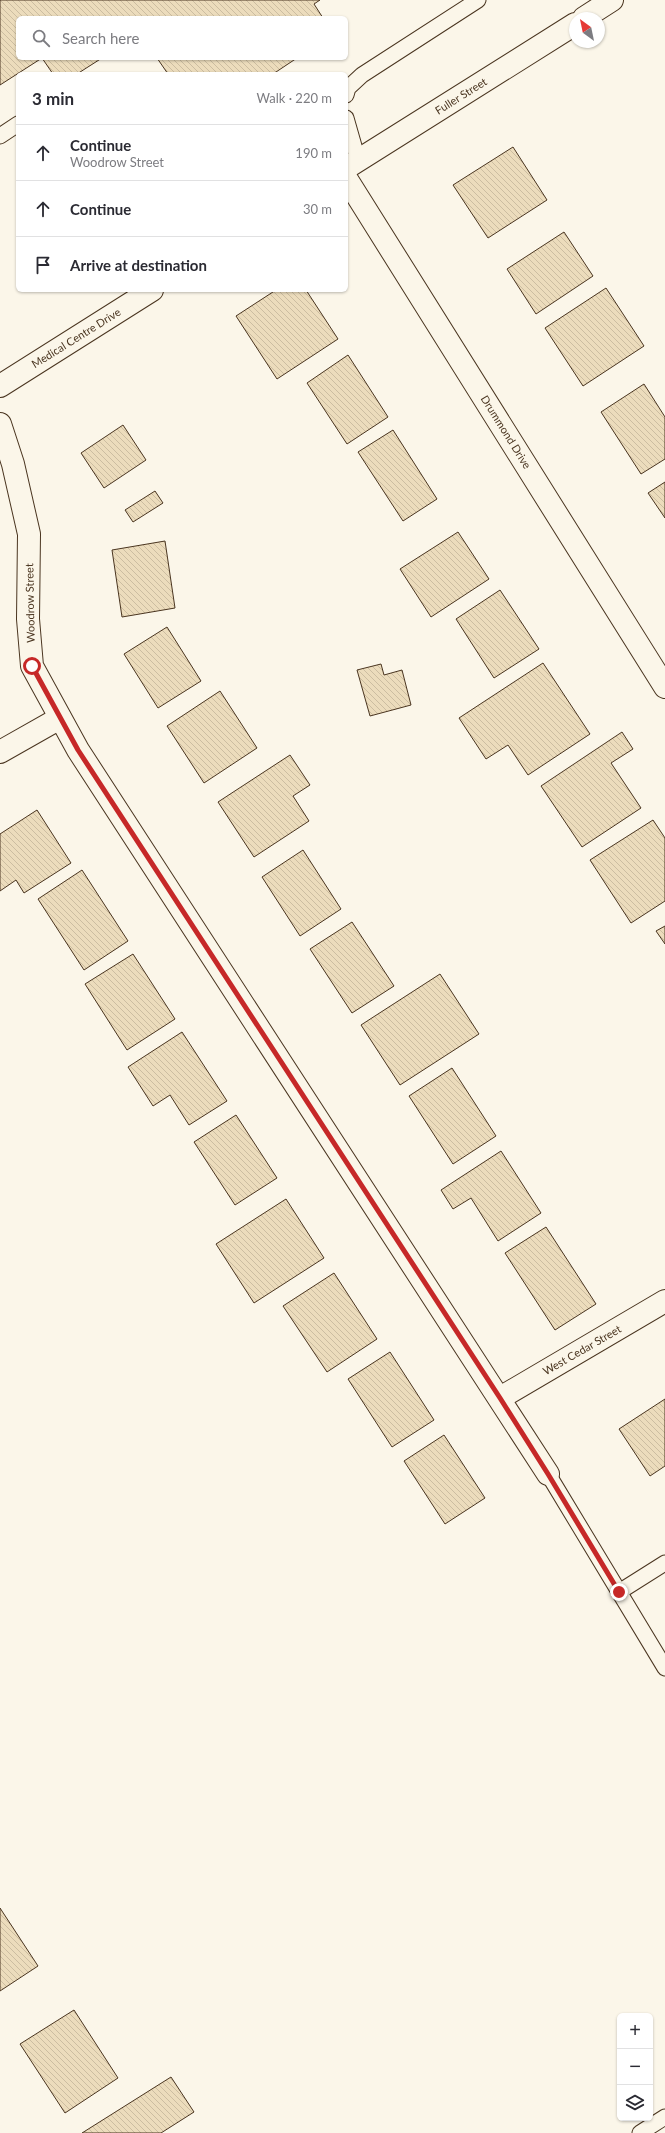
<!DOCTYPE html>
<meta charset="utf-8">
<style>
body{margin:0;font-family:Lato,sans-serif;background:#f7f7f7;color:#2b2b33}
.controls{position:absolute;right:12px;bottom:12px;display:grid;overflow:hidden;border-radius:6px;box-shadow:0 1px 3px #0004}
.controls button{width:36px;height:36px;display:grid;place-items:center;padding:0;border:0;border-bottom:1px solid #e1e1e2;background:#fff;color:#2b2b33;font:20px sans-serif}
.compass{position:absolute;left:569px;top:12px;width:36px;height:36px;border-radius:50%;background:#fff;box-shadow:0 1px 3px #0004;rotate:327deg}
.stop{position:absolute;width:12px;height:12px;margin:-9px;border:3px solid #c62828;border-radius:50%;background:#fff}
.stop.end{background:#c62828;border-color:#fff;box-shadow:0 1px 4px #0008}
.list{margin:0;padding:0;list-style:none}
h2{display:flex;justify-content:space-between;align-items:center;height:52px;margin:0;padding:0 16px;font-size:17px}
h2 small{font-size:13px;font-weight:400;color:#7c7c81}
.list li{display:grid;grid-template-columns:26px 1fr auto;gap:12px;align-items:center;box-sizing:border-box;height:56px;padding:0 16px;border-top:1px solid #e1e1e2}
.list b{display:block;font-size:15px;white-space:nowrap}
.list p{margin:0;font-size:13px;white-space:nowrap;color:#7c7c81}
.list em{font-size:13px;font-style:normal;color:#7c7c81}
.icon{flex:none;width:22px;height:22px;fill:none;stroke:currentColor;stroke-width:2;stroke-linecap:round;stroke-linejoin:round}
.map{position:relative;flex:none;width:665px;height:2133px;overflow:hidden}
.search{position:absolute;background:#fff;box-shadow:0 1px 3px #0004;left:16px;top:16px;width:332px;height:44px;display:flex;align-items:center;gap:10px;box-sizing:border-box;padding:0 14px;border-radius:6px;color:#7c7c81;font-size:15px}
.panel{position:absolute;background:#fff;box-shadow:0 1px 3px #0004;left:16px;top:72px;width:332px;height:220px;border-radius:6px}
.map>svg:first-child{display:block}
.building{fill:url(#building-back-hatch);stroke:#4a3520}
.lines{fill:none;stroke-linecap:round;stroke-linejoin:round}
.service-casing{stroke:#4a3520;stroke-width:17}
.minor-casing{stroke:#4a3520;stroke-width:24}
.service{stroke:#fbf6e9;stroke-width:15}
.minor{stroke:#fbf6e9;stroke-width:22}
.route{stroke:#c62828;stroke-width:5}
.labels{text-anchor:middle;stroke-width:3;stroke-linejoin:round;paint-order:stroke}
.street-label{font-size:11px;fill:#4a3520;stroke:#fbf6e9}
</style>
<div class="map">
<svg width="665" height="2133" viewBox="0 0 665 2133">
<defs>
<pattern id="building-back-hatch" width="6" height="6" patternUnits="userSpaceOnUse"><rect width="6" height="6" fill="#ecdcbc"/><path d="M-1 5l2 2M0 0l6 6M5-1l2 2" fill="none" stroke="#ccbda1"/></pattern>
</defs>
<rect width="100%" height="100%" fill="#fbf6e9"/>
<g class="building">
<path d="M 0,0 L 320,0 L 314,4 L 323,18 L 18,18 L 18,58 L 42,58 L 0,85 Z"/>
<path d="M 42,58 L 102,58 L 77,74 L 53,74 Z"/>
<path d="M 157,58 L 297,58 L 273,74 L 168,74 Z"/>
<path d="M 513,147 L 547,200 L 488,238 L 453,185 Z"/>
<path d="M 564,232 L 593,276 L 536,314 L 507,269 Z"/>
<path d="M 606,288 L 644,346 L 583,386 L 545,328 Z"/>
<path d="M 276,290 L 306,290 L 338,339 L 277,379 L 236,316 Z"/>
<path d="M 348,355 L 388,417 L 347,444 L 307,383 Z"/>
<path d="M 644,384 L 665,417 L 665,459 L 641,474 L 601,412 Z"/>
<path d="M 123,425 L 146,460 L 104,488 L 81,453 Z"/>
<path d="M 393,430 L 437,499 L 403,521 L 358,452 Z"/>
<path d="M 665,482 L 665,518 L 648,493 Z"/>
<path d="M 155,491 L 163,503 L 133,522 L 125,510 Z"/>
<path d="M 458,532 L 489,579 L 431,617 L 400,569 Z"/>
<path d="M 165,541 L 175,608 L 122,617 L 112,550 Z"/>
<path d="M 500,590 L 539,649 L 494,678 L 456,619 Z"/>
<path d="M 167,627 L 201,681 L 158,708 L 124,654 Z"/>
<path d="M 543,663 L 590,734 L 528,775 L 508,745 L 486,759 L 459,718 Z"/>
<path d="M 381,664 L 384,675 L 402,670 L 411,705 L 370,716 L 357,670 Z"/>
<path d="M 220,691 L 257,748 L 204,783 L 167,726 Z"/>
<path d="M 622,732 L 633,749 L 611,763 L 641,808 L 582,847 L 541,786 Z"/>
<path d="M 290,755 L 310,785 L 293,796 L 309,821 L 254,857 L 218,802 Z"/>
<path d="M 37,810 L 71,863 L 24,893 L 16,880 L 0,891 L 0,834 Z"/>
<path d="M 653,820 L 665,838 L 665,901 L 631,923 L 590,860 Z"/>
<path d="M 303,850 L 341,909 L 300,936 L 262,877 Z"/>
<path d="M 82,870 L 128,941 L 84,970 L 38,899 Z"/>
<path d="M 352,922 L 394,986 L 352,1013 L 310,949 Z"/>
<path d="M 665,926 L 665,944 L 656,931 Z"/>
<path d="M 133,954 L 175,1019 L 127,1050 L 85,984 Z"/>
<path d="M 440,974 L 479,1034 L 400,1085 L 361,1025 Z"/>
<path d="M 182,1032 L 227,1101 L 189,1125 L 170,1095 L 153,1106 L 128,1067 Z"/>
<path d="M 452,1068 L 496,1136 L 453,1164 L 409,1096 Z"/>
<path d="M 236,1115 L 277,1178 L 235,1205 L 194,1142 Z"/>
<path d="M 501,1151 L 541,1213 L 498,1241 L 471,1198 L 453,1209 L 441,1190 Z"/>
<path d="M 286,1199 L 324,1258 L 254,1303 L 216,1244 Z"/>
<path d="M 546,1227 L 596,1304 L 555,1330 L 505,1253 Z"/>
<path d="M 334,1273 L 377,1339 L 327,1372 L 283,1306 Z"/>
<path d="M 390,1352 L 434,1420 L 392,1447 L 348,1379 Z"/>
<path d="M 665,1399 L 665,1466 L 650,1476 L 619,1429 Z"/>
<path d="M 444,1435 L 485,1498 L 445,1524 L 404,1461 Z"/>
<path d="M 0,1908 L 38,1966 L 0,1991 Z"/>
<path d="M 74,2010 L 118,2078 L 65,2113 L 20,2044 Z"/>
<path d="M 171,2077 L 194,2112 L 161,2133 L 82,2133 Z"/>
</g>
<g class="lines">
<defs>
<g id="service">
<path d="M 346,95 L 348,88 L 362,75 L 478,0"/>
<path d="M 346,118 L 358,160"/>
<path d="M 0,136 L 18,124"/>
<path d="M 548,1474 L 665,1668"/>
<path d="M 619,1592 L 665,1563"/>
<path d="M 640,2133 L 665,2117"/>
</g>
<g id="minor">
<path d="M 584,18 L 612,0"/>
<path d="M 346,168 L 575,24"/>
<path d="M 346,178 L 665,687"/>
<path d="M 0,386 L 152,290"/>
<path d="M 0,424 L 13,464 L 29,534 L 28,619 L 32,666 L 78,750 L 548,1474"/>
<path d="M 0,752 L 60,718"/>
<path d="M 500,1398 L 665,1301"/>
</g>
</defs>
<use href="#service" class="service-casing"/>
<use href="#minor" class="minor-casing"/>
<use href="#service" class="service"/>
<use href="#minor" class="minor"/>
</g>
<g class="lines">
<path class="route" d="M 32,666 L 78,750 L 500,1398 L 548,1474 L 619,1592"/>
</g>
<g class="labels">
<g class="street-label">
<text transform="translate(461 96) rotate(-32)" y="4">Fuller Street</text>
<text transform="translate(76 338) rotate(-32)" y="4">Medical Centre Drive</text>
<text transform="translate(506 432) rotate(58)" y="4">Drummond Drive</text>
<text transform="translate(30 603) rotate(-91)" y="4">Woodrow Street</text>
<text transform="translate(582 1350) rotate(-30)" y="4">West Cedar Street</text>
</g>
</g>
</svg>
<div class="controls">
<button>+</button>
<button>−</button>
<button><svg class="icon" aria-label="layers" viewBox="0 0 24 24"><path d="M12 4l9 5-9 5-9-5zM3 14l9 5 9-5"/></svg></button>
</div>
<svg class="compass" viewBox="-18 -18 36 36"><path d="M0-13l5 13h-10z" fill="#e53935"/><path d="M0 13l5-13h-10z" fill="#7c7c81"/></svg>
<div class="stop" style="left:32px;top:666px"></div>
<div class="stop end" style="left:619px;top:1592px"></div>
<div class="search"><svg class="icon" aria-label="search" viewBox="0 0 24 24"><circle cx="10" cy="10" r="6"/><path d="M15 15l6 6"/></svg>Search here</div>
<section class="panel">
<h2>3 min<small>Walk · 220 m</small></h2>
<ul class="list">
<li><svg class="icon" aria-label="ahead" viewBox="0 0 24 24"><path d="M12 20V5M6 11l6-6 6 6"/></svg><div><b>Continue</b><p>Woodrow Street</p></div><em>190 m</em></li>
<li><svg class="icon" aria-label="ahead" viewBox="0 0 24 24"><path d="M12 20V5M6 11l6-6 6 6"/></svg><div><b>Continue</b></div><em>30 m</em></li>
<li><svg class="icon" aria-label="arrive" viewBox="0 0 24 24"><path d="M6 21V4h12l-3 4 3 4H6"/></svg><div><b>Arrive at destination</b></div></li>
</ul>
</section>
</div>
